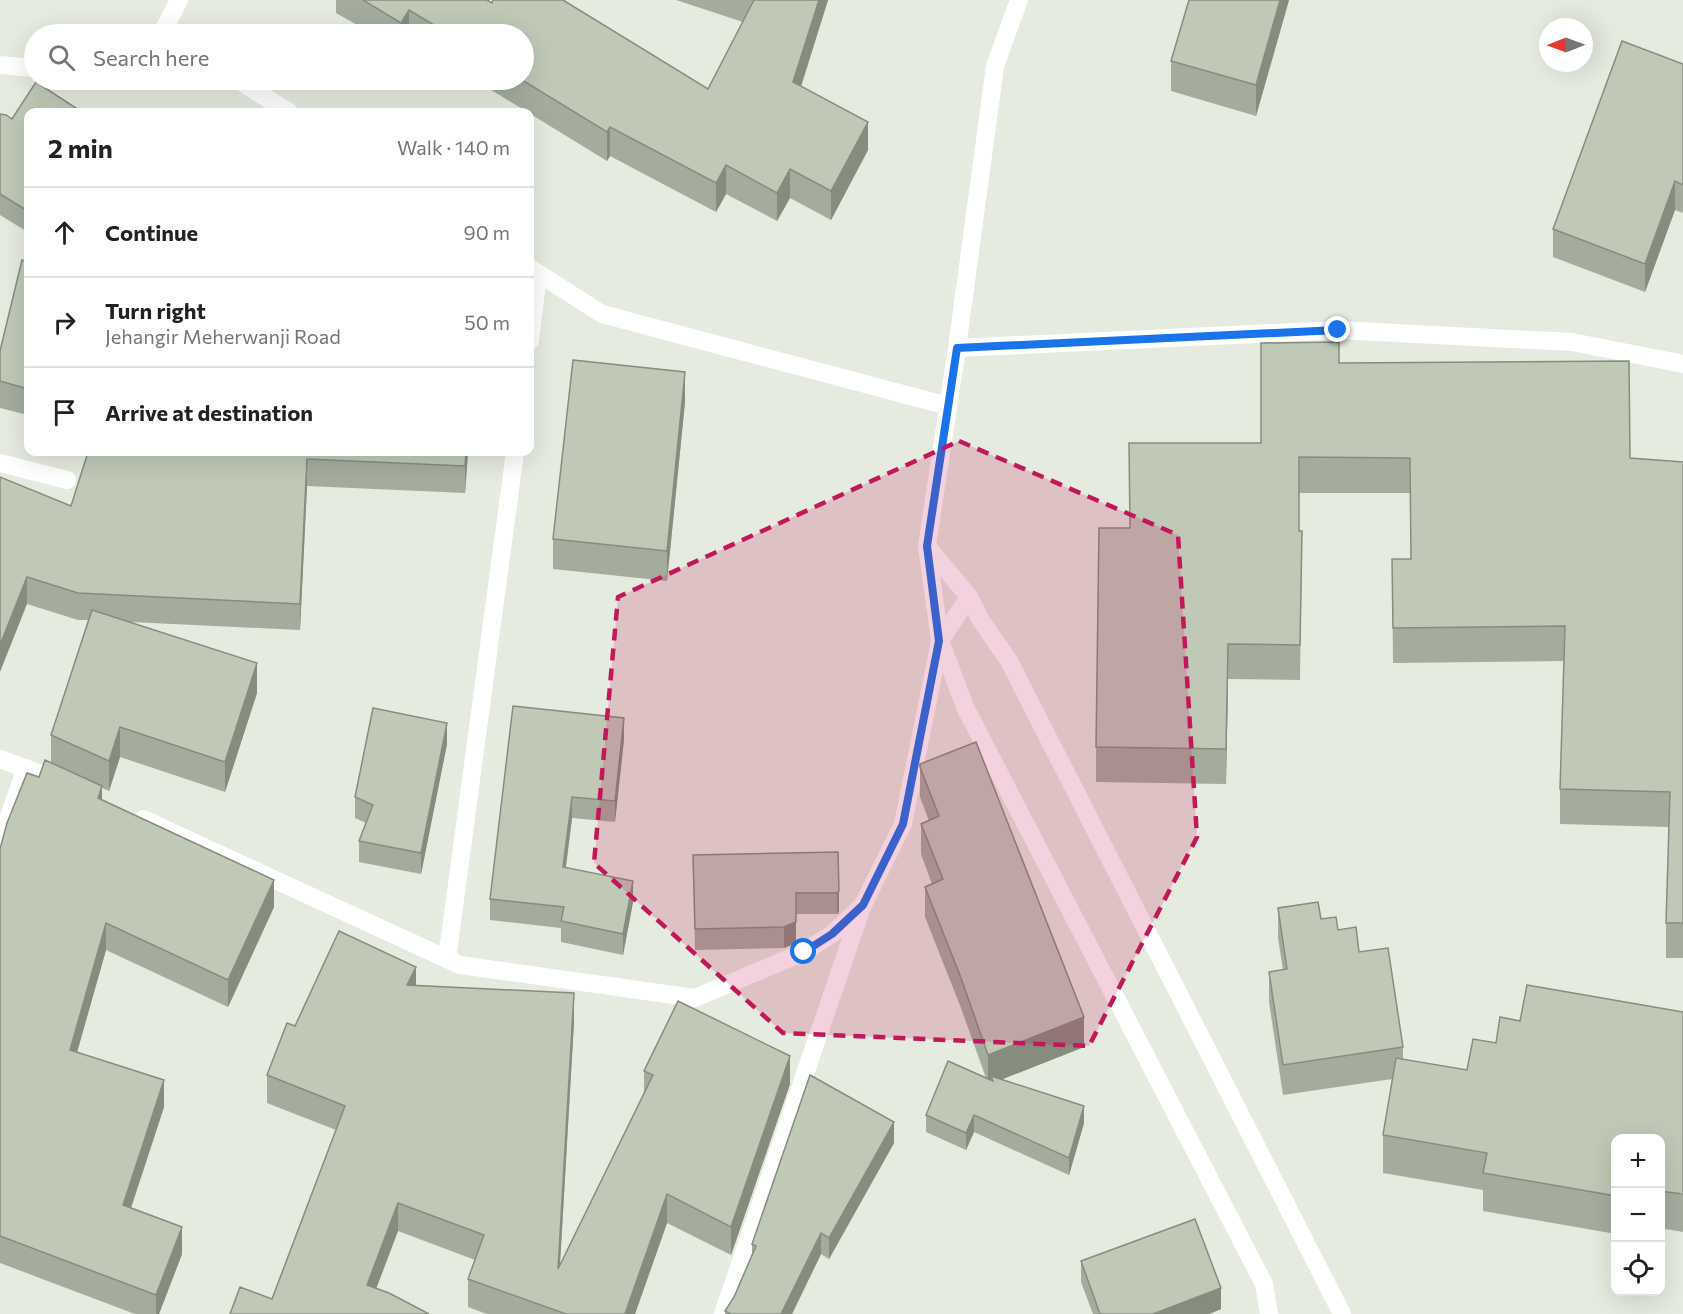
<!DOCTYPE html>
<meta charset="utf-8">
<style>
body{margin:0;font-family:Commissioner,sans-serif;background:#f2f2f2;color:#222}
.controls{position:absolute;right:18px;bottom:18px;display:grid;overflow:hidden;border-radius:12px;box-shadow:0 6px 24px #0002}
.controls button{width:54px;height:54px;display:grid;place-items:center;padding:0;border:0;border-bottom:2px solid #e0e0e0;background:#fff;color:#222;font:30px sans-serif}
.compass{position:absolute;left:1539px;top:18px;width:54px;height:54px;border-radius:50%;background:#fff;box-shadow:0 6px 24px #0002;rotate:269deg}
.stop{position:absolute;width:18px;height:18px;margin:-14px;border:4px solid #1a73e8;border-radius:50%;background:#fff}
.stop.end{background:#1a73e8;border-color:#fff;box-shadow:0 2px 6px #0008}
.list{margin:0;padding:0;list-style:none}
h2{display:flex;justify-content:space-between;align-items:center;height:78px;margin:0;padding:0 24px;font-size:26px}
h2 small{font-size:20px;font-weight:400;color:#767676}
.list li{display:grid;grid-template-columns:39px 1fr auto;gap:18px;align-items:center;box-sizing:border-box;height:90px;padding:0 24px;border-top:2px solid #e0e0e0}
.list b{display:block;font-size:22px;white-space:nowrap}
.list p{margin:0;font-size:20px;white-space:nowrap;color:#767676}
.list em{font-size:20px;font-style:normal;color:#767676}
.icon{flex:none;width:33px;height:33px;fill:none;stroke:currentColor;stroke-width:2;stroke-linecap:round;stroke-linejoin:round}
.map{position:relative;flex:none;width:1683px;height:1314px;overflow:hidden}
.search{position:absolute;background:#fff;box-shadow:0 6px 24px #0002;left:24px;top:24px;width:510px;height:66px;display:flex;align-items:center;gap:15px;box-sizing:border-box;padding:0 21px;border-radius:33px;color:#767676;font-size:22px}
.panel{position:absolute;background:#fff;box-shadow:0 6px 24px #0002;left:24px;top:108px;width:510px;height:348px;border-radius:12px}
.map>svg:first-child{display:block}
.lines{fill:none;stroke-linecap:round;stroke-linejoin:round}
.minor{stroke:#fff;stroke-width:18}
.tertiary{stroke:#fff;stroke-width:18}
.wall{fill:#a4ad9d}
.shaded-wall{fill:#868d7f}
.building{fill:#bfc9b6;stroke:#868d7f;stroke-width:1.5}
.route{stroke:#1a73e8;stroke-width:8}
.marked{fill:#c2185b;fill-opacity:0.2;stroke:#c2185b;stroke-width:4.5;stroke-dasharray:12 8;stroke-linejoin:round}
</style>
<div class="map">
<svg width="1683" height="1314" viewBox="0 0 1683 1314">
<rect width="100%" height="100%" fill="#e5ebde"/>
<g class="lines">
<g class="minor">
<path d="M 158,34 L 163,31 L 179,0"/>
<path d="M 0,65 L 34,68"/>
<path d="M 238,80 L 289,112"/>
<path d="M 530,268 L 602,314 L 948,406"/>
<path d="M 530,341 L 538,274"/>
<path d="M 957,348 L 1338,330 L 1572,342 L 1683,364"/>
<path d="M 0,463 L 67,480"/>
<path d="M 0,759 L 63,782"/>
<path d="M 143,819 L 460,965 L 695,998 L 804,952 L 832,934 L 863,905 L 903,824 L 940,641 L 969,597"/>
<path d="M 0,842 L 26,768"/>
<path d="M 447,959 L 515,452"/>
<path d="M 723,1314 L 862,907"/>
</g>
<g class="tertiary">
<path d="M 1019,0 L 995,66 L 957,348 L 927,546 L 940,641 L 966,709 L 1264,1284 L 1269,1314"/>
<path d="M 927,546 L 969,597 L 980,619 L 1009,661 L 1342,1314"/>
</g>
</g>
<g class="wall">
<path d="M 336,0 L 487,0 L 708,89 L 743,22 L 676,0 L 828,0 L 801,87 L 868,150 L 831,220 L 790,198 L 777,221 L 726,194 L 716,212 L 610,156 L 607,161 L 475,80 L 524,80 L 524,34 L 373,34 L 336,13 Z"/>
<path d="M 1289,0 L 1256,116 L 1171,91 L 1171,61 Z"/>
<path d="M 1683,64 L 1683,213 L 1675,210 L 1645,292 L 1553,257 L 1553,229 Z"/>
<path d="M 28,112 L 28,228 L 26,231 L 0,215 L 0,114 L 12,119 Z"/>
<path d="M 28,262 L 28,415 L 0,408 L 0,351 Z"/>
<path d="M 1339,363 L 1630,458 L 1683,462 L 1683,958 L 1666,958 L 1666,923 L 1669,827 L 1560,824 L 1560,789 L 1564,661 L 1393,663 L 1392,559 L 1411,559 L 1410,493 L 1299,493 L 1299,531 L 1302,531 L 1300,680 L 1228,679 L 1226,784 L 1096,782 L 1096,747 L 1129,528 L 1261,443 Z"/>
<path d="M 685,402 L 667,581 L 553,569 L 553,539 Z"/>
<path d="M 88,452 L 468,452 L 465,493 L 307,486 L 300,630 L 131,622 L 257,693 L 225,792 L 120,757 L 109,791 L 102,788 L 102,800 L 274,907 L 228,1007 L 106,950 L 77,1052 L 164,1107 L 131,1208 L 182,1254 L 159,1314 L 135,1314 L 0,1263 L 0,849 L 39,777 L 51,763 L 51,735 L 88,620 L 78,620 L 27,604 L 0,477 L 71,506 Z"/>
<path d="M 513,706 L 624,739 L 615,822 L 572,818 L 566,867 L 633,902 L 623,955 L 561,942 L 561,928 L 490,920 L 490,899 Z"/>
<path d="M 447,744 L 421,874 L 359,862 L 359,841 L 366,823 L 355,818 L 355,797 Z"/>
<path d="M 920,767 L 1084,1047 L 1002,1079 L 1084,1123 L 1069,1175 L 974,1132 L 966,1150 L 926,1132 L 926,1115 L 986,1078 L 961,1008 L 925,917 L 925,887 L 932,884 L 921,854 L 921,824 L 929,821 L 920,797 Z"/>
<path d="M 838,852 L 839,912 L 837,914 L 796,914 L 796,943 L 784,948 L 695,950 L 693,855 Z"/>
<path d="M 1278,908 L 1321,919 L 1338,930 L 1359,952 L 1403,1047 L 1403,1059 L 1467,1070 L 1520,1021 L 1683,1012 L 1683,1232 L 1660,1228 L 1660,1138 L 1616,1138 L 1616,1234 L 1483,1211 L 1483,1190 L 1383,1173 L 1383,1135 L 1392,1079 L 1283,1095 L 1269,1002 L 1269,972 L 1283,970 L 1278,938 Z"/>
<path d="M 416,985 L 574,1022 L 560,1265 L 644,1094 L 644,1071 L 790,1084 L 731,1255 L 667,1223 L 635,1314 L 487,1314 L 468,1307 L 468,1279 L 475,1260 L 398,1231 L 376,1288 L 272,1299 L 336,1130 L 267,1103 L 267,1075 L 295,1026 Z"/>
<path d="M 894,1143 L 829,1259 L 821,1254 L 792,1314 L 725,1314 L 725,1311 L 734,1297 L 752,1256 L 752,1244 Z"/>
<path d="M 1081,1261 L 1221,1309 L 1209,1314 L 1093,1314 L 1081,1282 Z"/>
</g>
<g class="shaded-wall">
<path d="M 819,0 L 828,0 L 793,111 L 793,82 Z"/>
<path d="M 1280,0 L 1289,0 L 1256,116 L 1256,85 Z"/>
<path d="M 409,10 L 409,34 L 401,34 L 401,23 Z"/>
<path d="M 868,122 L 868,150 L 831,220 L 831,191 Z"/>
<path d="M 610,127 L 610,156 L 607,161 L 607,132 Z"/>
<path d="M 726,165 L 726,194 L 716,212 L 716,183 Z"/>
<path d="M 790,169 L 790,198 L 777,221 L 777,193 Z"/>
<path d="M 1675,181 L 1675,210 L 1645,292 L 1645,264 Z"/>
<path d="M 28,207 L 28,228 L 26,231 L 26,210 Z"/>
<path d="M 685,372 L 685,402 L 667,581 L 667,551 Z"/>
<path d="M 466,452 L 468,452 L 465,493 L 465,466 Z"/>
<path d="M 307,459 L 307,486 L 300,630 L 300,604 Z"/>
<path d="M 27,577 L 27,604 L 0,672 L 0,645 Z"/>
<path d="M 1228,644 L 1228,679 L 1226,784 L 1226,749 Z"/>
<path d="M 257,663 L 257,693 L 225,792 L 225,762 Z"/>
<path d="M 624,718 L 624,739 L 615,822 L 615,801 Z"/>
<path d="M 447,723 L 447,744 L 421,874 L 421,853 Z"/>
<path d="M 120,727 L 120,757 L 109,791 L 109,761 Z"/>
<path d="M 102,786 L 102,813 L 98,798 Z"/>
<path d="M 572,797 L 572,818 L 563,888 L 563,867 Z"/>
<path d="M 274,880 L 274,907 L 228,1007 L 228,980 Z"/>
<path d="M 633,881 L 633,902 L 623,955 L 623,934 Z"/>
<path d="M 839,891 L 839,912 L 837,914 L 837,893 Z"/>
<path d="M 796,922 L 796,943 L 784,948 L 784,927 Z"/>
<path d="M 106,923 L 106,950 L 70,1077 L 70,1050 Z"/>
<path d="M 416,967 L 416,996 L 407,985 Z"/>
<path d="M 574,993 L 574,1022 L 558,1297 L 558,1269 Z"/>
<path d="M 1084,1017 L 1084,1047 L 993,1083 L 991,1076 L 991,1084 L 988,1085 L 988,1055 Z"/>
<path d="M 790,1056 L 790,1084 L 731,1255 L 731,1227 Z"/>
<path d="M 164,1080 L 164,1107 L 123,1232 L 123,1205 Z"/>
<path d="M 1084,1106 L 1084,1123 L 1069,1175 L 1069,1158 Z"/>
<path d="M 974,1115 L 974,1132 L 966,1150 L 966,1133 Z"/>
<path d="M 894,1122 L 894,1143 L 829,1259 L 829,1238 Z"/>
<path d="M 667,1194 L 667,1223 L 635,1314 L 625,1314 Z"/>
<path d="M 398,1203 L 398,1231 L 367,1313 L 367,1285 Z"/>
<path d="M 182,1227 L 182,1254 L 159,1314 L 156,1314 L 156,1295 Z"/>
<path d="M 821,1233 L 821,1254 L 792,1314 L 781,1314 Z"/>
<path d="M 1221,1288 L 1221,1309 L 1209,1314 L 1153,1314 Z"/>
</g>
<g class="building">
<path d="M 363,0 L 487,0 L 492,3 L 493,0 L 563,0 L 708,89 L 754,0 L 819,0 L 793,82 L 868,122 L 831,191 L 790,169 L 777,193 L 726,165 L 716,183 L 610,127 L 607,132 L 522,80 L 524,80 L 524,34 L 449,34 L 409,10 L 401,23 Z"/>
<path d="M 1189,0 L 1280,0 L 1256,85 L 1171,61 Z"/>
<path d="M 1622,41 L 1683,64 L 1683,185 L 1675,181 L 1645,264 L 1553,229 Z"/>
<path d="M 36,82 L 82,112 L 28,112 L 28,207 L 26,210 L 0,194 L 0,114 L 6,115 L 12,119 Z"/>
<path d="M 22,260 L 28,262 L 28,389 L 0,381 L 0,351 Z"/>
<path d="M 1339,342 L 1339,363 L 1629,361 L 1630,458 L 1683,462 L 1683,923 L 1666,923 L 1670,792 L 1560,789 L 1565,626 L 1393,628 L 1392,559 L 1411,559 L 1410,458 L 1299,457 L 1299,531 L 1302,531 L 1300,645 L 1228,644 L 1226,749 L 1096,747 L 1099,528 L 1130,528 L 1129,443 L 1261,443 L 1261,343 Z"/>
<path d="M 573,360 L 685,372 L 667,551 L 553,539 Z"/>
<path d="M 88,452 L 466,452 L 465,466 L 307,459 L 300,604 L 78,593 L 27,577 L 0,645 L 0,477 L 71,506 Z"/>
<path d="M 92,610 L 257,663 L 225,762 L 120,727 L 109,761 L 51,735 Z"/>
<path d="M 513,706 L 624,718 L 615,801 L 572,797 L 563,867 L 633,881 L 623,934 L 561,921 L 564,907 L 490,899 Z"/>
<path d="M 373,708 L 447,723 L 421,853 L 359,841 L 373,805 L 355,797 Z"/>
<path d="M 976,742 L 1084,1017 L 988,1055 L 961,978 L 925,887 L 943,879 L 921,824 L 939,816 L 920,767 L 920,764 Z"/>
<path d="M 45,760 L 102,786 L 98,798 L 274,880 L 228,980 L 106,923 L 70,1050 L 164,1080 L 123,1205 L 182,1227 L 156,1295 L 0,1236 L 0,849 L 7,823 L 27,773 L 39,777 Z"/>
<path d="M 838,852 L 839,891 L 837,893 L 796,893 L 796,922 L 784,927 L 695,929 L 693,855 Z"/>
<path d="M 1318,902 L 1321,919 L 1336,917 L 1338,930 L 1356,927 L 1359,952 L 1388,948 L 1403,1047 L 1283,1065 L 1269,972 L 1287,969 L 1278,908 Z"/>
<path d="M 339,931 L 416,967 L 407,985 L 574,993 L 558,1269 L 653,1075 L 644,1071 L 678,1001 L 790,1056 L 731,1227 L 667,1194 L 625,1314 L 566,1314 L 468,1279 L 484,1235 L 398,1203 L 367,1285 L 389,1293 L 429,1314 L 230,1314 L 240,1287 L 272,1299 L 345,1106 L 267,1075 L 287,1023 L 295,1026 Z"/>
<path d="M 1527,985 L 1683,1012 L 1683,1194 L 1660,1191 L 1660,1138 L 1616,1138 L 1616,1196 L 1483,1173 L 1487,1153 L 1383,1135 L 1396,1058 L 1467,1070 L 1473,1039 L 1496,1043 L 1500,1017 L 1520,1021 Z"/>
<path d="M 948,1061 L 993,1081 L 991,1076 L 1084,1106 L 1069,1158 L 974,1115 L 966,1133 L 926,1115 Z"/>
<path d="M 810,1075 L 894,1122 L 829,1238 L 821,1233 L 781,1314 L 731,1314 L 725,1311 L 734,1297 L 756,1246 L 752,1244 Z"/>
<path d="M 1195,1219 L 1221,1288 L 1153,1314 L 1100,1314 L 1081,1261 Z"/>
</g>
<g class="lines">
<path class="route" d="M 804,952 L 832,934 L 863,905 L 903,824 L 939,641 L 927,546 L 957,348 L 1338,330"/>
</g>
<path class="marked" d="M 959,441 L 1178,535 L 1197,837 L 1089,1046 L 783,1033 L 594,863 L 618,597 Z"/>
</svg>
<div class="controls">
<button>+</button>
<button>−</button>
<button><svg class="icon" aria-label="locate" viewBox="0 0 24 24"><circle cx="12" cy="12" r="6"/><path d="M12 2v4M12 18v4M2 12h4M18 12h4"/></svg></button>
</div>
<svg class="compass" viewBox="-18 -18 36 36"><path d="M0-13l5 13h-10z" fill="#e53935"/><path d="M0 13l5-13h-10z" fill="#767676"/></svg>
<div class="stop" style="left:804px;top:952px"></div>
<div class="stop end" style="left:1338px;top:330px"></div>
<div class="search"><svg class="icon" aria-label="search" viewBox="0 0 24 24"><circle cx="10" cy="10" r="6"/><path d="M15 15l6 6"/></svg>Search here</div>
<section class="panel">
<h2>2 min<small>Walk · 140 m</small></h2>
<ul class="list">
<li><svg class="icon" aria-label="ahead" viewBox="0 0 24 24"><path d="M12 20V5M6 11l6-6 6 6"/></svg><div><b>Continue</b></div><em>90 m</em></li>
<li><svg class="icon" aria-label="right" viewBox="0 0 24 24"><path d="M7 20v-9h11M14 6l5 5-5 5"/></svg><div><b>Turn right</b><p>Jehangir Meherwanji Road</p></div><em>50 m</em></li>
<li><svg class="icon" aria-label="arrive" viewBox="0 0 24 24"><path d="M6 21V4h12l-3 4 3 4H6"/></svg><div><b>Arrive at destination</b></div></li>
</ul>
</section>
</div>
